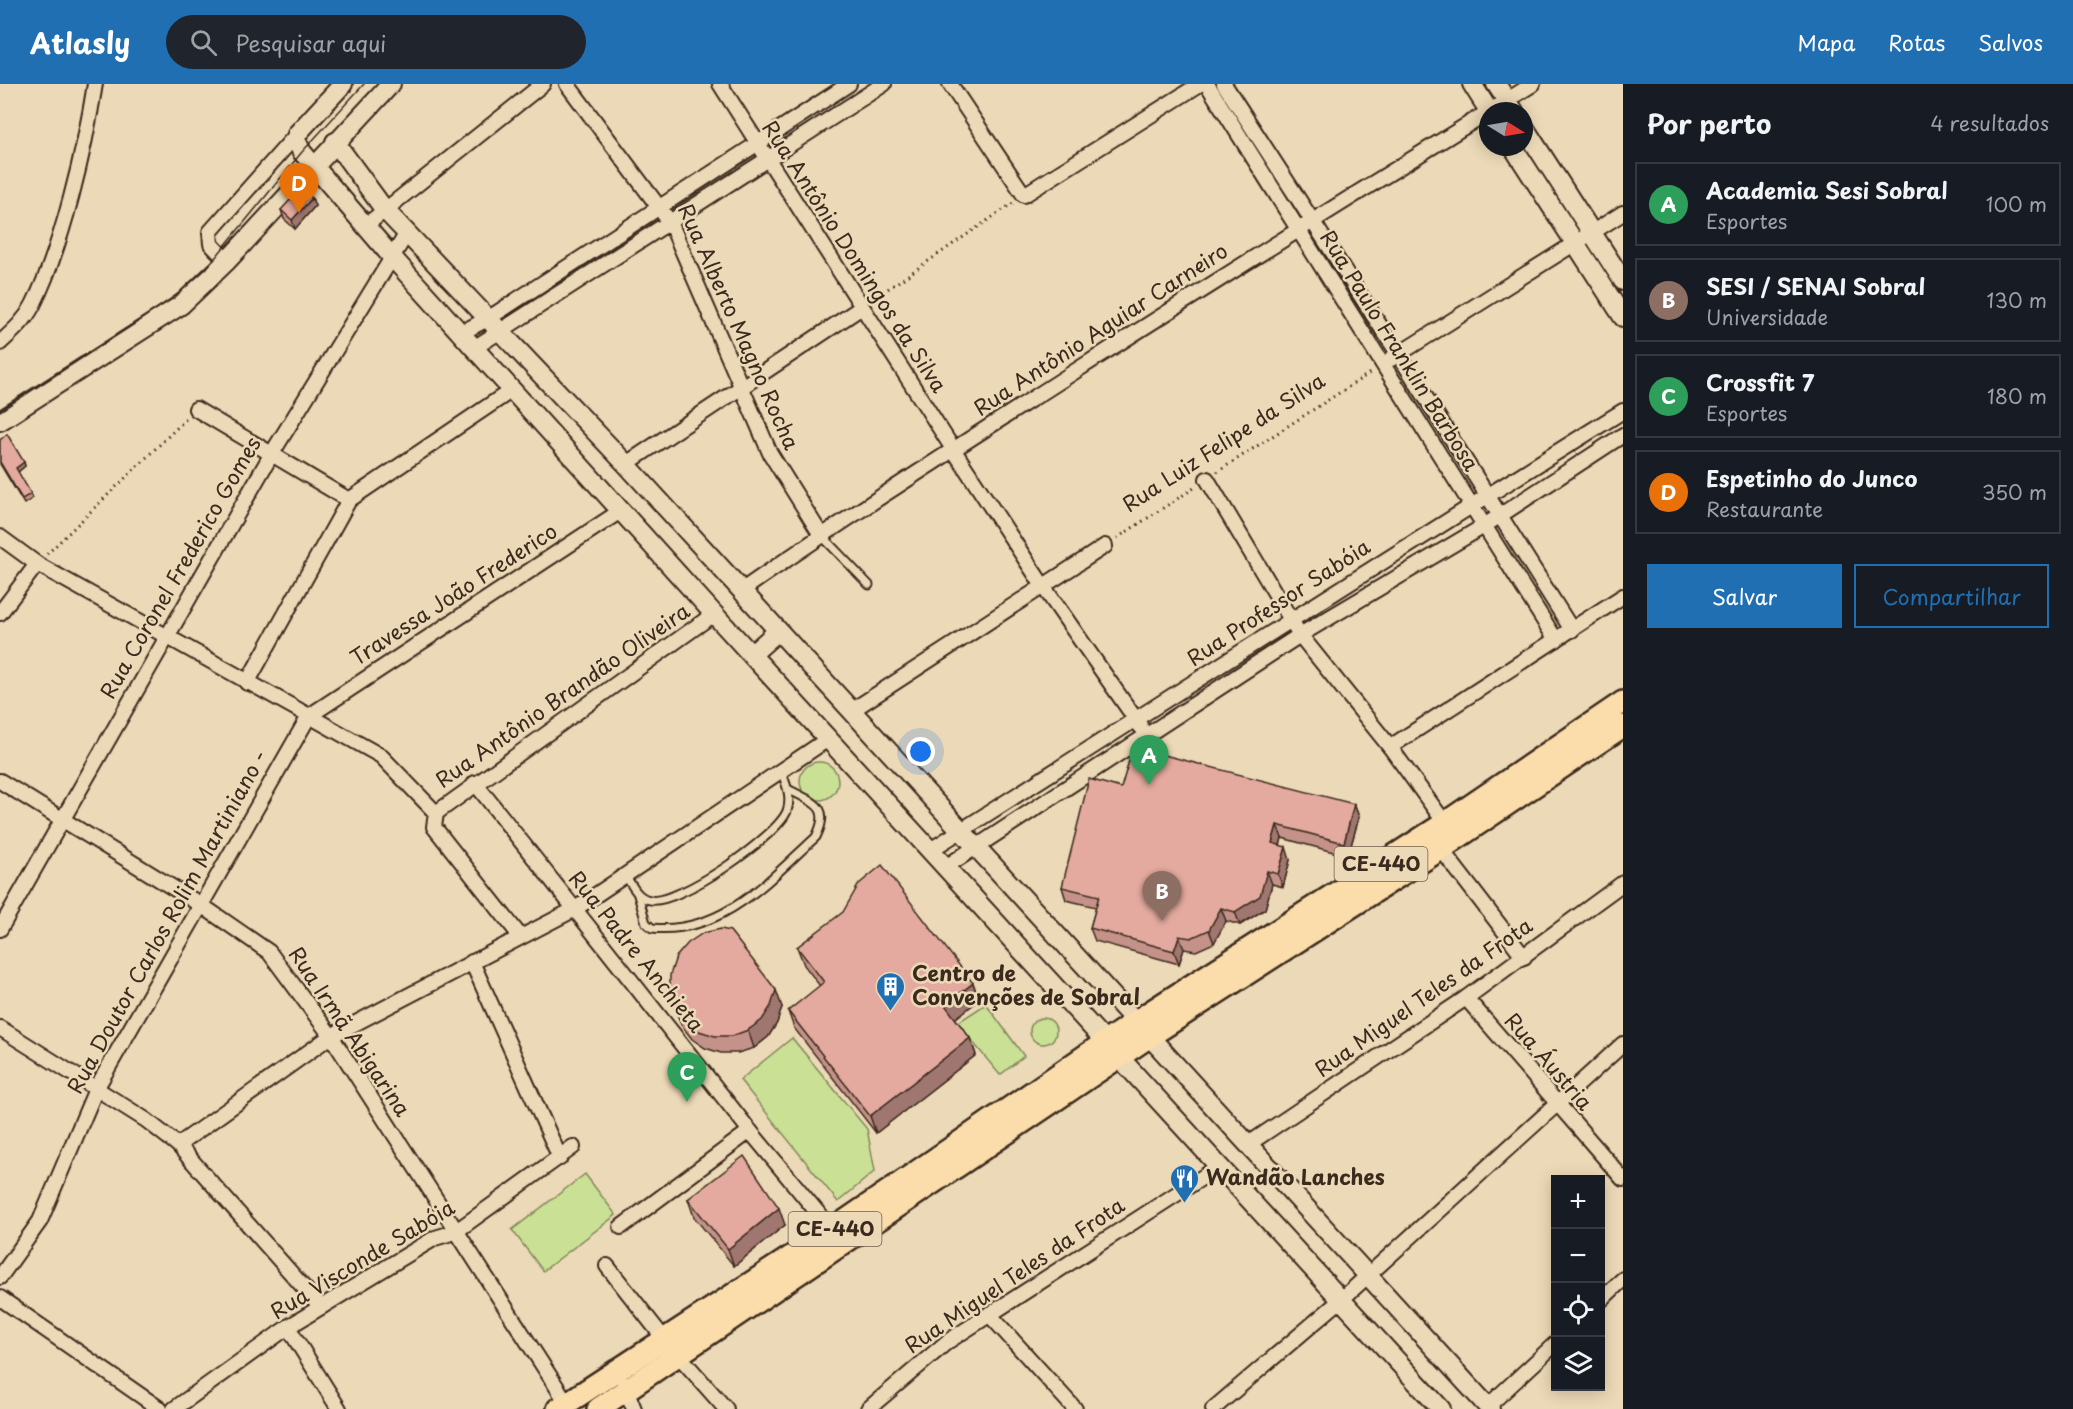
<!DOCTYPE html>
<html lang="pt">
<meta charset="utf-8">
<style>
body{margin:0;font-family:"Playpen Sans",sans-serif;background:#20242c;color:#f1f3f6}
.controls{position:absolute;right:18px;bottom:18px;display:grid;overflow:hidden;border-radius:0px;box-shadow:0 3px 15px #0003}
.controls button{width:54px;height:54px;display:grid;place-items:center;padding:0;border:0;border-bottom:2px solid #363941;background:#171b24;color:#f1f3f6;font:30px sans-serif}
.compass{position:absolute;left:1479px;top:18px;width:54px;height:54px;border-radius:50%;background:#171b24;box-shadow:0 3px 15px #0003;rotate:101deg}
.you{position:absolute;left:921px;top:668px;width:21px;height:21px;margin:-15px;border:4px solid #fff;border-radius:50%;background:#1a73e8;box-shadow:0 0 0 9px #1a73e833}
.badge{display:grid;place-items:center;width:39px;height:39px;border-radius:50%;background:#1f6fb2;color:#fff;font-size:20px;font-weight:700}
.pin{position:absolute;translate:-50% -50px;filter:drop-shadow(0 2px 3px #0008)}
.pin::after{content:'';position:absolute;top:32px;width:21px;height:18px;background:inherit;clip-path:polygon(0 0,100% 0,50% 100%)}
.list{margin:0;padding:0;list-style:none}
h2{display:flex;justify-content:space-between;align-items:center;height:78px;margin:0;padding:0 24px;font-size:26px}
h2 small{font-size:20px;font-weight:400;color:#9ea1a6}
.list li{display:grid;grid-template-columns:39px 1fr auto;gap:18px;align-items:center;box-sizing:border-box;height:84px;margin:0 12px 12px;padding:0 12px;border:2px solid #363941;border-radius:0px}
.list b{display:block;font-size:22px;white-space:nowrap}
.list p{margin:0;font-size:20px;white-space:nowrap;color:#9ea1a6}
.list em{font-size:20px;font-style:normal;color:#9ea1a6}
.actions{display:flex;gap:12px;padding:18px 24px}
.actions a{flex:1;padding:14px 0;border:2px solid #1f6fb2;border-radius:0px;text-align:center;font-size:21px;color:#1f6fb2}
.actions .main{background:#1f6fb2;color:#fff}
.icon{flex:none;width:33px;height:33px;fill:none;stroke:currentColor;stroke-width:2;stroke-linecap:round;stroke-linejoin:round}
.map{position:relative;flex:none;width:1623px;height:1325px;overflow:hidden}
header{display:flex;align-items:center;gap:36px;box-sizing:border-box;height:84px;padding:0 30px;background:#1f6fb2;color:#fff}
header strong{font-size:28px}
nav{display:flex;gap:33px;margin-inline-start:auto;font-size:21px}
.search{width:420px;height:54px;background:#20242c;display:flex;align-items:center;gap:15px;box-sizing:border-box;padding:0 21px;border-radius:33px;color:#9ea1a6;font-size:22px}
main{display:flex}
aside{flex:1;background:#171b24}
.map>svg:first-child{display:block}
.green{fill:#c9e095;stroke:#82855a;stroke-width:1.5}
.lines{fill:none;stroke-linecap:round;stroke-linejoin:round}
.lane-casing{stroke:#3b2a1e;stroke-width:11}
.street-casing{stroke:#3b2a1e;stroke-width:18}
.secondary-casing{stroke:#3b2a1e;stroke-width:22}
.primary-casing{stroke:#3b2a1e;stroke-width:26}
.path{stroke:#3b2a1e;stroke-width:3;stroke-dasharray:1.5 4.5;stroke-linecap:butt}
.lane{stroke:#ecd9b7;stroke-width:7}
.street{stroke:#ecd9b7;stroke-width:14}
.secondary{stroke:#ecd9b7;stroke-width:18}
.primary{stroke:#fbddab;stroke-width:21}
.tram{stroke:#3b2a1e;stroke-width:1.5}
.wall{fill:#c49289;stroke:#3b2a1e;stroke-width:1.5}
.shaded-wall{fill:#a0776f;stroke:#3b2a1e;stroke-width:1.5}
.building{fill:#e4aa9f;stroke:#3b2a1e;stroke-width:1.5}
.labels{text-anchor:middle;stroke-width:5;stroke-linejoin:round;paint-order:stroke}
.shield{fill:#ecd9b7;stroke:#705e4c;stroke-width:1.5}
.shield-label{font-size:20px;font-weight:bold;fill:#3b2a1e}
.street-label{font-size:21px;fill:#3b2a1e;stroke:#ecd9b7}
.poi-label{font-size:21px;font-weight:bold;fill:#3b2a1e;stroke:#ecd9b7;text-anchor:start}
</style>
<header>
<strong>Atlasly</strong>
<div class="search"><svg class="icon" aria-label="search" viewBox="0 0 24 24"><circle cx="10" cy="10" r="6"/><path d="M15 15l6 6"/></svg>Pesquisar aqui</div>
<nav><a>Mapa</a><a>Rotas</a><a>Salvos</a></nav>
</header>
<main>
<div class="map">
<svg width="1623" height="1325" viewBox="0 0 1623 1325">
<rect width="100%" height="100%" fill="#ecd9b7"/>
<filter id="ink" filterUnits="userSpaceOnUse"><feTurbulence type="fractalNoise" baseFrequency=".0167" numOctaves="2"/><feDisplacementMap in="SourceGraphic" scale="12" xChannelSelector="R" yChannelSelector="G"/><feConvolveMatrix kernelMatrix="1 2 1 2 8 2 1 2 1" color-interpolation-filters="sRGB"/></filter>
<g filter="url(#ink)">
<g class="green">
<circle cx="819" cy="697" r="19"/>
<path d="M 986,920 L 1024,972 L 1000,991 L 957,939 Z"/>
<circle cx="1043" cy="947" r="13"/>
<path d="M 792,954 L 867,1045 L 875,1087 L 838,1118 L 740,996 Z"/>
<path d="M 585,1090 L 616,1131 L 543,1187 L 512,1146 Z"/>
</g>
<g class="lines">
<defs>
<g id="lane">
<path d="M 821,451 L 869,501"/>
<path d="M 625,791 C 632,801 637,814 650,816 C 677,822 777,753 787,727 C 792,713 786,700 781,686"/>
<path d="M 638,811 L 646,839 L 652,844 C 722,851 769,796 816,753 C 832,721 813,719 788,705"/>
</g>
<g id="street">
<path d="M 567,0 L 670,138 L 770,369 L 821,451"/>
<path d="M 720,0 L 953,365 L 1043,502 L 1141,643"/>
<path d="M 950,0 L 1024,111 L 1200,0"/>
<path d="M 1207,0 L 1556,556"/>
<path d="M 1224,0 L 1399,271 L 1572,546"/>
<path d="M 1490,27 L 1533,0"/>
<path d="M 365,142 L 543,0"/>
<path d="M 227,177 L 211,160 L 210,148 L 297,50"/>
<path d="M 461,249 L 489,234 L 849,0"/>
<path d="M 0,259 C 12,248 25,237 33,221 C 62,164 85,64 95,0"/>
<path d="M 474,264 L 884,0"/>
<path d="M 1391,275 L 1623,129"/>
<path d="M 196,325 L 349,416"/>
<path d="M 626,380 L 862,223"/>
<path d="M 1207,395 L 1300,551 L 1390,663 L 1445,739"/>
<path d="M 0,453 L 37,480 L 381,672 L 436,729"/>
<path d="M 741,507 C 850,431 962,360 1074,288 C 1211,200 1349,114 1488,28"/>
<path d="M 0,529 L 37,480"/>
<path d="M 247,599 L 349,416 L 512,306"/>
<path d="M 851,627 L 1105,462"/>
<path d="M 1390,663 L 1623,512"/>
<path d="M 0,697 L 201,821 L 269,868 L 331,952 L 567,1319"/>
<path d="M 475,699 L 750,1047 L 832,1146"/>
<path d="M 436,729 L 714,530"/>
<path d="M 436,729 L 434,743 L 520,852"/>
<path d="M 932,765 C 1162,619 1391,471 1623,327"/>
<path d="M 1441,765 L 1524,873"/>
<path d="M 947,782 L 1300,551 L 1484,442 L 1623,351"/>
<path d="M 0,845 L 271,371 L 407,149"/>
<path d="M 472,878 L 560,1074"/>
<path d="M 1466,914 L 1623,1095"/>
<path d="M 0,944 L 146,1036 L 178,1061 L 321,1223"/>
<path d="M 178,1061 L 331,952 L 575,825 L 828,655"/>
<path d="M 1247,1061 L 1466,914 L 1623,799"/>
<path d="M 621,1143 L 750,1047"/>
<path d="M 607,1182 L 665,1256 L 726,1325"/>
<path d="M 0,1193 L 40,1137 L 96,1005 L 309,632 L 622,426"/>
<path d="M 0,1214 L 160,1325"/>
<path d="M 1600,1217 L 1623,1195"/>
<path d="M 989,1230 L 1075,1325"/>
<path d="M 288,1243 L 339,1325"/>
<path d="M 624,1300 L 634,1325"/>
<path d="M 1487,1323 L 1556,1259"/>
<path d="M 174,1325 L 288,1243 L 435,1154 L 455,1148 L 573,1063"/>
<path d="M 868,1325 L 947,1258 L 1220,1082"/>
<path d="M 1213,1325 L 1342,1215 L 1623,960"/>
</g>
<g id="secondary">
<path d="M 343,0 L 297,50 L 296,56 L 302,68 L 392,173 L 714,530 L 1441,1325"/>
<path d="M 1472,0 L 1489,27"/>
<path d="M 1496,0 L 1514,27"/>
<path d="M 1524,43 L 1623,197"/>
<path d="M 335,58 L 384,125 L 626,380 L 1490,1325"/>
<path d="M 1513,63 L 1623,233"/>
<path d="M 0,337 L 181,221 L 227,177 L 391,0"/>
<path d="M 752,570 L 778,547"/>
</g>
<g id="primary">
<path d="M 558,1325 L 832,1146 L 1136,937 L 1445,739 L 1623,618"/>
<path d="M 598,1325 L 1150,952 L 1441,765 L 1623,642"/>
</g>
</defs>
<use href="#lane" class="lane-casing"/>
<use href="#street" class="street-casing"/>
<use href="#secondary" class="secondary-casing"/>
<use href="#primary" class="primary-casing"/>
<g class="path">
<path d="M 873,215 L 1013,119"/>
<path d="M 1217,388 L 1373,287"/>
<path d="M 1117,454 L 1197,402"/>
<path d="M 47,470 L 186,335"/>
</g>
<use href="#lane" class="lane"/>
<use href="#street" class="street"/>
<use href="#secondary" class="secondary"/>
<use href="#primary" class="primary"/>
<path class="tram" d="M 0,327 L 139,237 L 179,209 L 206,185 L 302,68 L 364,0"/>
</g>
<g class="wall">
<path d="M 312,114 L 315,122 L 295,145 L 284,135 L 281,126 Z"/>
<path d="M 0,356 L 24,378 L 25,382 L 18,388 L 33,414 L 24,420 L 0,380 Z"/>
<path d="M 1121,704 L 1354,720 L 1359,733 L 1348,772 L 1282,754 L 1280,761 L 1290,776 L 1283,803 L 1272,800 L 1265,825 L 1240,841 L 1226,837 L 1214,859 L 1196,867 L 1184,865 L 1179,880 L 1095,857 L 1090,844 L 1096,823 L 1066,816 L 1062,803 Z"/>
<path d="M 797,863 L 973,899 L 979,916 L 955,934 L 970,954 L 976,971 L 876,1049 L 794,944 L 788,927 L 820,902 L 804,881 Z"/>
<path d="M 782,923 L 777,939 L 768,953 L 754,964 L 738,969 L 721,969 L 705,964 L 692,955 L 681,941 L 675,924 Z"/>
<path d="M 688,1115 L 785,1141 L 734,1182 L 694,1133 Z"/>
</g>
<g class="shaded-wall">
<path d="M 312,114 L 315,122 L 295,145 L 292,136 Z"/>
<path d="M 24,378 L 25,382 L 18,388 L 16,384 Z"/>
<path d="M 1354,720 L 1359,733 L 1348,772 L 1344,759 Z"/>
<path d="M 1277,741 L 1282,754 L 1277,772 L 1272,759 Z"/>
<path d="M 1286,763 L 1290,776 L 1283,803 L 1278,790 Z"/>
<path d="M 1267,787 L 1272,800 L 1265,825 L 1240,841 L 1235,828 Z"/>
<path d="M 1221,824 L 1226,837 L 1214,859 L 1209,846 Z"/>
<path d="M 1179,852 L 1184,865 L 1179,880 L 1174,867 Z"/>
<path d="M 973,899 L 979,916 L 951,938 L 945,921 Z"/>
<path d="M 776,906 L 782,923 L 777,939 L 768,953 L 754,964 L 748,946 Z"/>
<path d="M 970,954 L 976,971 L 876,1049 L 870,1032 Z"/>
<path d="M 779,1124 L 785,1141 L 734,1182 L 728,1165 Z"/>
</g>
<g class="building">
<path d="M 301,104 L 312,114 L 292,136 L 281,126 Z"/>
<path d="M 7,350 L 24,378 L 16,384 L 31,410 L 22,415 L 0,378 L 0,356 Z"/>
<path d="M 1133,663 L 1354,720 L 1344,759 L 1277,741 L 1272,759 L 1286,763 L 1278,790 L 1267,787 L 1260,812 L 1235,828 L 1221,824 L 1209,846 L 1191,854 L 1179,852 L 1174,867 L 1090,844 L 1099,812 L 1062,803 L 1089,695 L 1121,704 Z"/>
<path d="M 882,781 L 973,899 L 945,921 L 970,954 L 870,1032 L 788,927 L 824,898 L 797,863 L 843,828 L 859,800 Z"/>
<path d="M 721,845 L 730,847 L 776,906 L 771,922 L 762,936 L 748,946 L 732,952 L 715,952 L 699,947 L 685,937 L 675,924 L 670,908 L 670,891 L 676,873 L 688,859 L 703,849 Z"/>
<path d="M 744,1072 L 779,1124 L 728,1165 L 688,1115 Z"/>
</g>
</g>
<defs>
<symbol id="building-pin" viewBox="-11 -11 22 30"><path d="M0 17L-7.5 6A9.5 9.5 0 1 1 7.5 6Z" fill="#1f6fb2" stroke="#ecd9b7"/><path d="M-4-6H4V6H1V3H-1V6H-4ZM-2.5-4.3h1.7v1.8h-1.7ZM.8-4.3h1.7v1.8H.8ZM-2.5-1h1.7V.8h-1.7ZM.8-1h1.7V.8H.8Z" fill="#fff"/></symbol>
<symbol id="restaurant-pin" viewBox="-11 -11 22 30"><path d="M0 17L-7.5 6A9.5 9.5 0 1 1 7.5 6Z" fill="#1f6fb2" stroke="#ecd9b7"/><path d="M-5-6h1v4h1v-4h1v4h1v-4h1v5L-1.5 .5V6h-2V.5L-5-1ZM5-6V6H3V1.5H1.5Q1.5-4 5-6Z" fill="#fff"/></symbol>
</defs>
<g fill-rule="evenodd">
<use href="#building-pin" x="874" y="886" width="33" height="45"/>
<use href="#restaurant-pin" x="1168" y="1078" width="33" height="45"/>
</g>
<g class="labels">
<g class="shield">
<rect x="1334.5" y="763" width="93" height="34" rx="4.5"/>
<rect x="788.5" y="1128" width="93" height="34" rx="4.5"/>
</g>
<g class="shield-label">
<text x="1381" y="787">CE-440</text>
<text x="835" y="1152">CE-440</text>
</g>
<g class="street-label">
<text transform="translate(854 173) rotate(57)" y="7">Rua Antônio Domingos da Silva</text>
<text transform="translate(738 243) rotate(66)" y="7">Rua Alberto Magno Rocha</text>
<text transform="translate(1101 246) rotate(-33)" y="7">Rua Antônio Aguiar Carneiro</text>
<text transform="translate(1399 267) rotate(58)" y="7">Rua Paulo Franklin Barbosa</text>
<text transform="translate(1224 359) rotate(-33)" y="7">Rua Luiz Felipe da Silva</text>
<text transform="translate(181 484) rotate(-60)" y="7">Rua Coronel Frederico Gomes</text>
<text transform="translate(454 511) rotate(-33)" y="7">Travessa João Frederico</text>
<text transform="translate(1279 519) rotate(-33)" y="7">Rua Professor Sabóia</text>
<text transform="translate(563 612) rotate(-35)" y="7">Rua Antônio Brandão Oliveira</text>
<text transform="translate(168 838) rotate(-61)" y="7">Rua Doutor Carlos Rolim Martiniano -</text>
<text transform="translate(636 868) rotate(51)" y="7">Rua Padre Anchieta</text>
<text transform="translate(1424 914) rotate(-35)" y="7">Rua Miguel Teles da Frota</text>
<text transform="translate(349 948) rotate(56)" y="7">Rua Irmã Abigarina</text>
<text transform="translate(1548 978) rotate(49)" y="7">Rua Áustria</text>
<text transform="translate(363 1176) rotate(-31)" y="7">Rua Visconde Sabóia</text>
<text transform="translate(1015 1192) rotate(-34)" y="7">Rua Miguel Teles da Frota</text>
</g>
<g class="poi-label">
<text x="912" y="897">Centro de<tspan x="912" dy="24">Convenções de Sobral</tspan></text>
<text x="1206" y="1101">Wandão Lanches</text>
</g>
</g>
</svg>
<div class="controls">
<button>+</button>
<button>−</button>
<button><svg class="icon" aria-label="locate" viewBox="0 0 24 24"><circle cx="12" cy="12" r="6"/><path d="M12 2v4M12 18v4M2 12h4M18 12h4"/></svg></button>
<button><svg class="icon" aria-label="layers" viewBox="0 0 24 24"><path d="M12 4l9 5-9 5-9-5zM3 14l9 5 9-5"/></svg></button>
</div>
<svg class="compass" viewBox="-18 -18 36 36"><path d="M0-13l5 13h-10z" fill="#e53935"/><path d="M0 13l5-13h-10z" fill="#9ea1a6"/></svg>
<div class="you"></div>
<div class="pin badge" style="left:1149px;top:701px;background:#2e9e5b">A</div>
<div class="pin badge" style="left:1162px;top:837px;background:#8d6e63">B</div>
<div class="pin badge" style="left:687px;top:1018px;background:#2e9e5b">C</div>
<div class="pin badge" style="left:299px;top:129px;background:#e8710a">D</div>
</div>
<aside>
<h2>Por perto<small>4 resultados</small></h2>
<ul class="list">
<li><span class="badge" style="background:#2e9e5b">A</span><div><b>Academia Sesi Sobral</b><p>Esportes</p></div><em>100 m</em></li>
<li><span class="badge" style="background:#8d6e63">B</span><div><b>SESI / SENAI Sobral</b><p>Universidade</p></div><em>130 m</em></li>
<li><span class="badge" style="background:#2e9e5b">C</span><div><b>Crossfit 7</b><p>Esportes</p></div><em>180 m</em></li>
<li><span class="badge" style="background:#e8710a">D</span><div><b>Espetinho do Junco</b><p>Restaurante</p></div><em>350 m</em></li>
</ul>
<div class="actions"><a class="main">Salvar</a><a>Compartilhar</a></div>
</aside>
</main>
